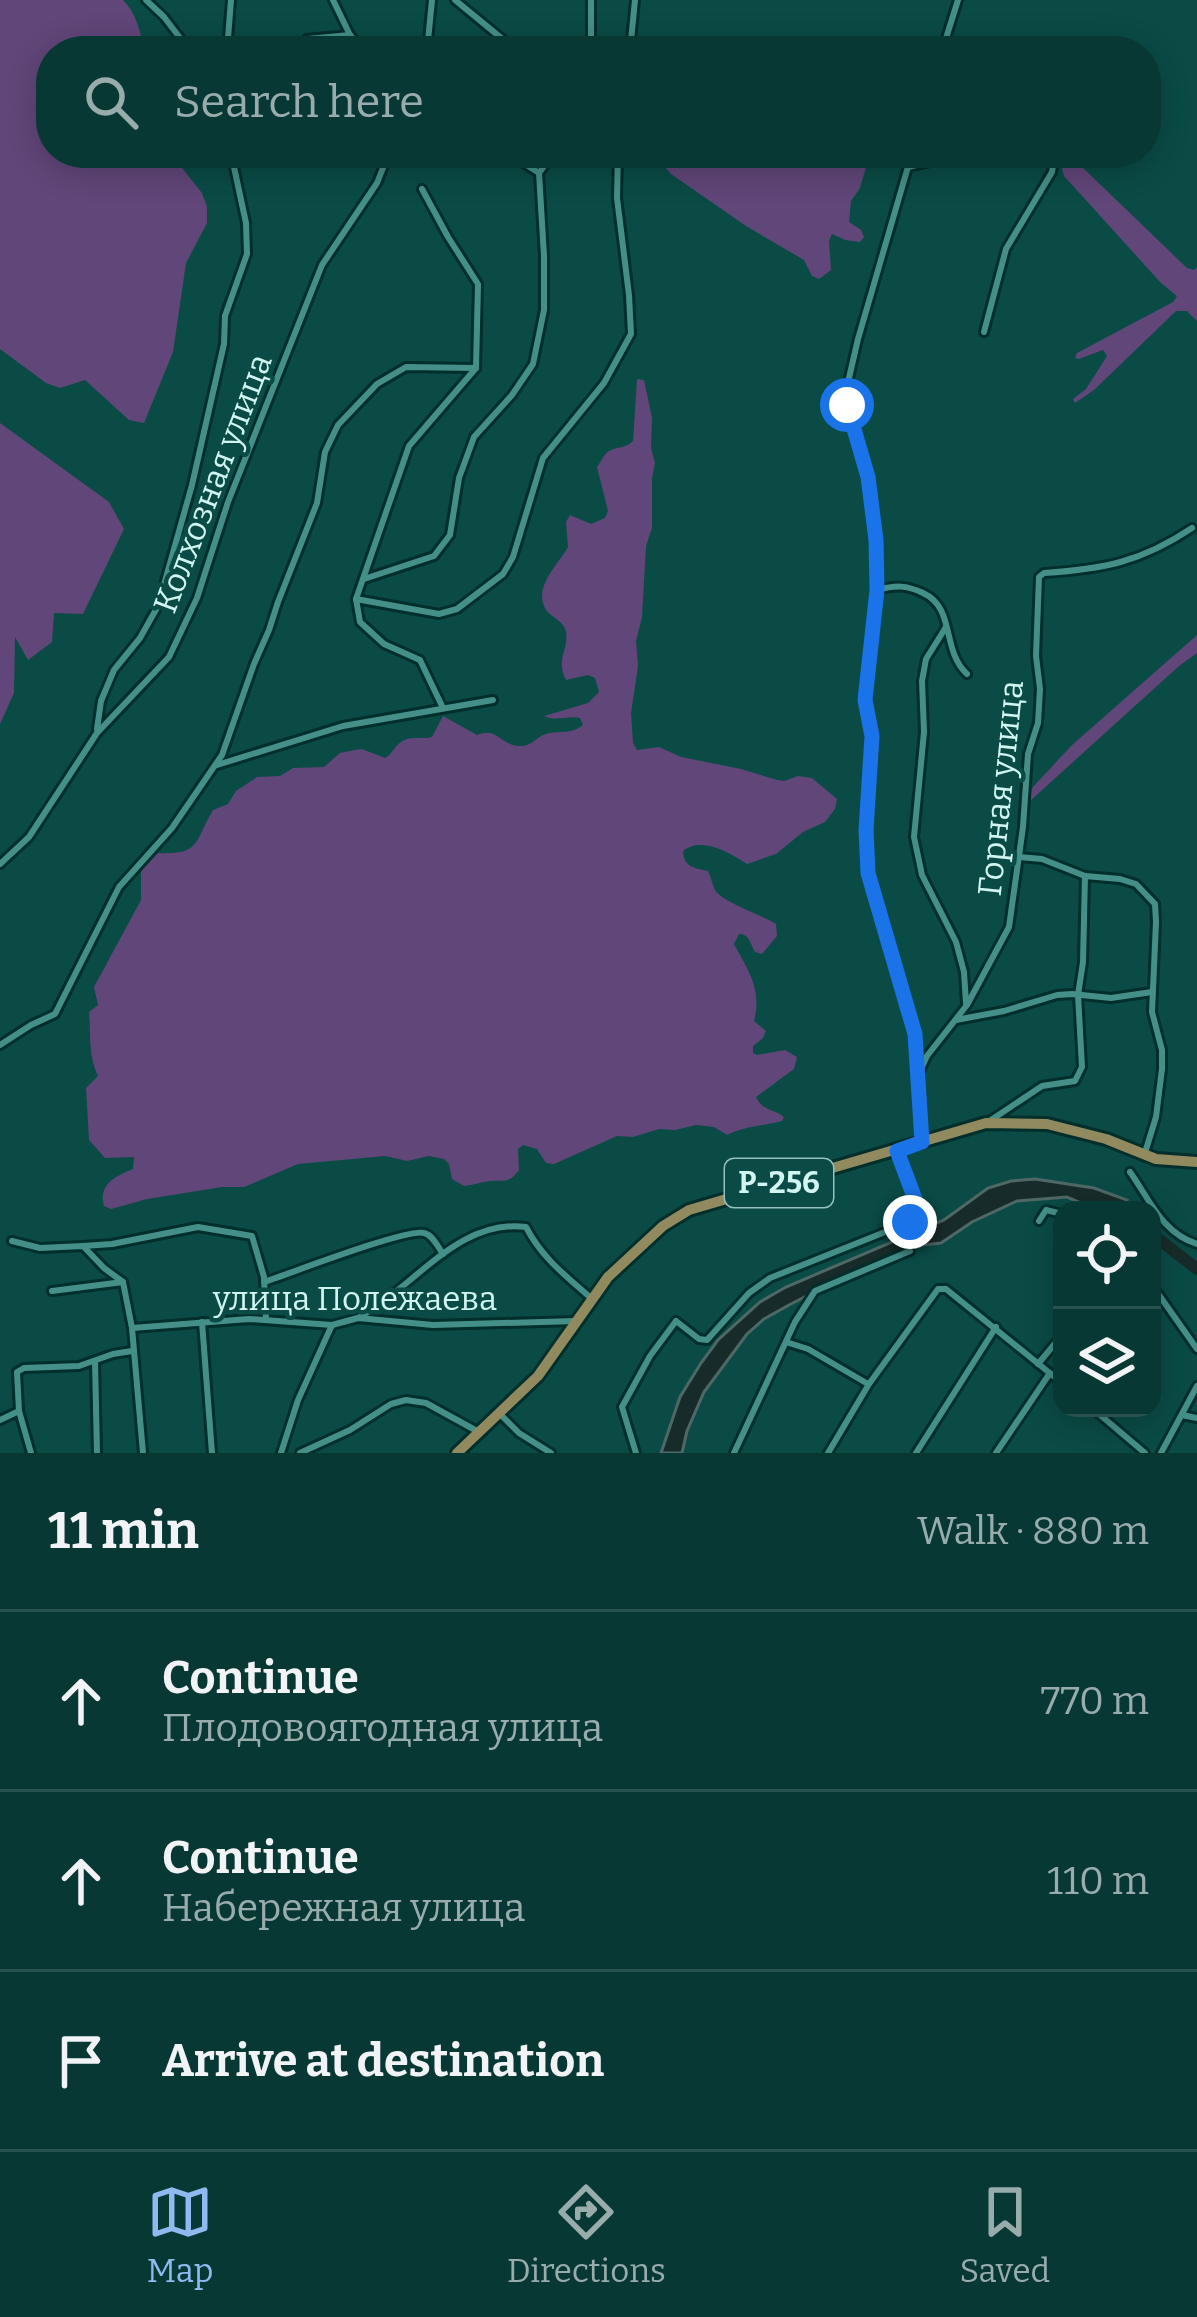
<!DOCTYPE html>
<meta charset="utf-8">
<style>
body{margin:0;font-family:Bitter,serif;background:#113f3c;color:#f1f3f6}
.controls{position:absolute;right:36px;bottom:36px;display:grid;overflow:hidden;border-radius:24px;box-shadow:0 6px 30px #0003}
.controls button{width:108px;height:108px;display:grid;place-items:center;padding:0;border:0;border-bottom:3px solid #29524f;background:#083834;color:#f1f3f6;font:60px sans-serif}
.stop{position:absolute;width:36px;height:36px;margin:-27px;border:9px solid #1a73e8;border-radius:50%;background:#fff}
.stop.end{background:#1a73e8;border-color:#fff;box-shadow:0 3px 12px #0008}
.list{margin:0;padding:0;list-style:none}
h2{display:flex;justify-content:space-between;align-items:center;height:156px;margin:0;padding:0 48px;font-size:51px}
h2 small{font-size:39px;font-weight:400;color:#98acac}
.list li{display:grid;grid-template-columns:78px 1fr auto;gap:36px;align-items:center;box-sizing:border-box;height:180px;padding:0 48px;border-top:3px solid #29524f}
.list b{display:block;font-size:45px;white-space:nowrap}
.list p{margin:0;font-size:39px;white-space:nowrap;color:#98acac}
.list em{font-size:39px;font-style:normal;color:#98acac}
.icon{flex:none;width:66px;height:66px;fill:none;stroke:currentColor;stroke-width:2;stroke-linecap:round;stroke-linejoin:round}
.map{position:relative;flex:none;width:1197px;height:1453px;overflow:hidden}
.search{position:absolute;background:#083834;box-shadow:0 6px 30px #0003;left:36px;right:36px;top:36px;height:132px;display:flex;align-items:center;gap:30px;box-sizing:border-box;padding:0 42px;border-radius:48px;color:#98acac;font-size:45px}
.sheet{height:696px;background:#083834}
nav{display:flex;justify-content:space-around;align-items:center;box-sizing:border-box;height:168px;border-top:3px solid #29524f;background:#083834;font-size:33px;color:#98acac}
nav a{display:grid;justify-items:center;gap:6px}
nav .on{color:#90b9f0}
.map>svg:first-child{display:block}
.green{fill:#614679}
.water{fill:#172c2a;stroke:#4f6866;stroke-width:3}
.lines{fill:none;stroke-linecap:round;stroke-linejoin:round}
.river{stroke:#172c2a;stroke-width:12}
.minor-casing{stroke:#022e2b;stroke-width:12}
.primary-casing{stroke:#022e2b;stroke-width:16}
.minor{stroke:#449089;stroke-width:6}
.primary{stroke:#908a5e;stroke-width:10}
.route{stroke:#1a73e8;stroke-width:15}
.labels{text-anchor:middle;stroke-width:9;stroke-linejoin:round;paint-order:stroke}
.shield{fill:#0a4b46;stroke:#95c2be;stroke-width:3}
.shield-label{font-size:30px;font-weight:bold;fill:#d1f5f1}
.street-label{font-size:33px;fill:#d1f5f1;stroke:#0a4b46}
</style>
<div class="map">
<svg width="1197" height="1453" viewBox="0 0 1197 1453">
<rect width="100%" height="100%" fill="#0a4b46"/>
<g class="green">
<path d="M 0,0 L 123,0 C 136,12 141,33 144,51 L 51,51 L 51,153 L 170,153 L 202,193 L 207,207 L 207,223 L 186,263 L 173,352 L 144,423 L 129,420 L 85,380 L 60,388 L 46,383 L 0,349 Z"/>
<path d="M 649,153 L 801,153 C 815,157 864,153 883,153 L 866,167 L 860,188 L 851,201 L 849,222 L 861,230 L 864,237 L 860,242 L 845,240 L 832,234 L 829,241 L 831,270 L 819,279 L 812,276 L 804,260 L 746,226 L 671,174 L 656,157 Z"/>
<path d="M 1070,161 L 1080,165 L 1187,268 L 1194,270 L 1197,267 L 1197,321 L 1187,311 L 1176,311 L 1094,390 L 1075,403 L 1073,399 L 1086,389 L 1107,356 L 1103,350 L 1079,359 L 1075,358 L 1077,353 L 1173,302 L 1177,296 L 1161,283 L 1064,176 L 1062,169 Z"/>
<path d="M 637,379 L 644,380 L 652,418 L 651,448 L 655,463 L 652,478 L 652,528 L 646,546 L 642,617 L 636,641 L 638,666 L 631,713 L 633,743 L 637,750 L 659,747 L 681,757 L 741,769 L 777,780 L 784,781 L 798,776 L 812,778 L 837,799 L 835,809 L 825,822 L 803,832 L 776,854 L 747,864 C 729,852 701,836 683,851 C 684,868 695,868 708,871 C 711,877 712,884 715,890 C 723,903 763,915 776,924 L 777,936 L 762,954 L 755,952 C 750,944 750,934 739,934 L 734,944 C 749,972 762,989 754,1021 L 766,1031 L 763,1038 L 753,1046 L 753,1053 L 757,1055 L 785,1050 L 797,1057 L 794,1069 L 756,1097 C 762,1111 774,1109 784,1117 L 782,1121 C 763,1126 744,1126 727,1135 L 714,1127 L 696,1125 L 675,1130 L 659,1129 L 633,1137 L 617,1136 L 554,1164 L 546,1163 L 537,1149 L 523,1145 L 518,1149 L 519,1170 C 509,1184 504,1180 490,1181 C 482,1182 473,1185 464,1186 L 452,1179 L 449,1164 L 444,1159 L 429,1156 L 407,1161 L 385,1156 L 298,1164 L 244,1187 L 222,1187 L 147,1199 L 111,1209 L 104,1206 C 98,1184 116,1176 133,1169 L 134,1157 L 105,1158 L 89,1140 L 86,1088 L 98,1076 C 88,1056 91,1034 89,1012 L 98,1005 L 94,987 L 141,900 L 141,870 L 158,853 C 201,855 194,842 213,810 L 228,804 L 236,791 L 257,777 L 280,776 L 293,768 L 324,767 L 340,753 L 355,750 L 362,749 L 385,758 C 393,754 393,747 401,742 C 410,735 422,740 432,737 L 443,716 L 477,735 C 498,726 500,746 520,746 C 531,747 536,737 546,734 C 561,730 570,735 583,725 L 580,718 C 568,715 557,722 544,716 L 588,703 L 599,692 L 595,678 L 588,675 L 566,680 C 555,659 569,650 566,632 C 564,621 552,618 546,610 C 532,587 559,564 568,547 L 566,522 L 570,515 L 591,524 L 605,518 L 608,511 L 597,467 C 601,462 604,454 609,451 C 618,446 625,449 633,441 Z"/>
<path d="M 0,423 L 109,502 L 124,529 L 83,614 L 54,613 L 52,642 L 28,660 L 15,637 L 14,693 L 0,724 Z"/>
<path d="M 1197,635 L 1197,653 L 1179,666 L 1030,801 L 1028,798 L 1033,787 L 1071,746 Z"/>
</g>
<path class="water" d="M 1035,1179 L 1094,1188 L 1127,1200 L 1122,1210 L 1097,1210 L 1067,1197 L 1017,1201 L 972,1222 L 941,1243 L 923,1245 L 867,1265 L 789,1305 L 764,1319 L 747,1334 L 704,1392 L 687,1431 L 682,1453 L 661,1453 L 680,1397 L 701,1363 L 718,1340 L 760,1302 L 786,1287 L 944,1220 L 988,1188 L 1011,1181 Z"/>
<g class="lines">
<path class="river" d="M 1152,1234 L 1197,1269"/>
<defs>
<g id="minor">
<path d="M 146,0 L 164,17 L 190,51"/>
<path d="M 333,0 L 350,35 L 365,51"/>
<path d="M 455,0 L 517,51"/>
<path d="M 591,0 L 591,51"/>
<path d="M 227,51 L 231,0"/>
<path d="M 294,51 L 307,39 L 350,35"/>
<path d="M 427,51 L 432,0"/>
<path d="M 630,51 L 635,0"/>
<path d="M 942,51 L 958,0"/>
<path d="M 912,153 L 858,339 L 846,391 L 847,405 L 868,477 L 876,540 L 877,590 L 865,700 L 871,735 L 865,830 L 868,873 L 915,1034 L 922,1142"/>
<path d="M 908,167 C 956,156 1008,145 1054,161 L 1052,172 L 1006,249 L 984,332"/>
<path d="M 539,173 L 554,153"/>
<path d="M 364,579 L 434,556 L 450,535 L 459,478 L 474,437 L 512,395 L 533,364 L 544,310 L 544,256 L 539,173 L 508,153"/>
<path d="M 877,590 C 896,585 906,585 923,593 C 956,608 941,650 967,674"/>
<path d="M 356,599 L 439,614 L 457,609 L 503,574 L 513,557 L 543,458 L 604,383 L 631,334 L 629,295 L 617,198 L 618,153"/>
<path d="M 946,627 L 926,659 L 922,681 L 924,732 L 914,837 L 922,875 L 956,942 L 964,972 L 966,1003"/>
<path d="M 443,708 L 420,660 L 384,644 L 360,622 L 356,599 L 409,446 L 476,368"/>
<path d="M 97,729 L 101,701 L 114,670 L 140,638 L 158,606 L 192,485 L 224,344 L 225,316 L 247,254 L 246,223 L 231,153"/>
<path d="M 217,765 L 343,726 L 493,700"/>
<path d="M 1019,857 L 1042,859 L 1085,876 L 1120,879 L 1136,884 L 1155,904 L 1156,922 L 1152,1012 L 1162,1050 L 1162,1069 L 1156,1117 L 1144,1156"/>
<path d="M 0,864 L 29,837 L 97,733 L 169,657 L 197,598 L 228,502 L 322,265 L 377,183 L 389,153"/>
<path d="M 956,1020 L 1004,1011 L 1057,995 L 1072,994 L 1111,998 L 1152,992"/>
<path d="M 0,1045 L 31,1025 L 55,1014 L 119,887 L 172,828 L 222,755 L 254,664 L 269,630 L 278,602 L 317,503 L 325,452 L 338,425 L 377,384 L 406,367 L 476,368 L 478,284 L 448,237 L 422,189"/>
<path d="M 920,1071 L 927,1056 L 967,1005 L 1009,927 L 1023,827 L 1028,754 L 1038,723 L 1040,689 L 1036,656 L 1039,577 L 1044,573 C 1104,569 1141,562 1192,528"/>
<path d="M 991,1120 L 1042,1086 L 1075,1081 L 1082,1067 L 1078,995 L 1083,962 L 1085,876"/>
<path d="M 1130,1172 C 1150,1200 1162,1233 1197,1244"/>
<path d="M 1039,1221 L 1046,1210 L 1062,1214"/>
<path d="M 12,1241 L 40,1248 L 83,1246 L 104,1268 L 123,1282 L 132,1328 L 143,1453"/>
<path d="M 83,1246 L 112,1244 L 198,1227 L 252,1236 L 264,1277 L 266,1320"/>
<path d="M 264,1282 C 289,1274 407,1228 424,1233 C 433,1235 438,1247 443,1254"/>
<path d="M 1152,1285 L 1197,1349"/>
<path d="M 52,1291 L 123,1282"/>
<path d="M 361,1316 C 414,1287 459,1218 526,1227 C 542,1258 566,1276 592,1299"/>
<path d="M 202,1322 L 212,1453"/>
<path d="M 132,1328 L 249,1319 L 332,1325 L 358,1318 L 433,1325 L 576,1321"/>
<path d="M 786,1342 L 808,1349 L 868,1384"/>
<path d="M 95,1361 L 97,1453"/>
<path d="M 1038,1364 L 1062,1335"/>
<path d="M 1092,1408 L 1145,1453"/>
<path d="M 499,1413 L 519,1433 L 551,1453"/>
<path d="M 1182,1415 L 1197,1418"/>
<path d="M 0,1420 L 19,1411"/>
<path d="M 31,1453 L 19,1411 L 17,1372 L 24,1368 L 79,1366 L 113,1354 L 132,1351"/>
<path d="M 281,1453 L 298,1400 L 332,1325"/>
<path d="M 300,1453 L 350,1430 L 391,1404 L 406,1400 L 426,1403 L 477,1431"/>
<path d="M 636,1453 L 622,1407 L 650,1356 L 676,1321 L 699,1339 L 707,1340 L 749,1293 L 770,1278 L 910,1222 L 917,1216 L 918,1207 L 897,1151"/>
<path d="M 734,1453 L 795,1322 L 815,1291 L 910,1251"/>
<path d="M 828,1453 L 869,1384 L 938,1289 L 946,1289 L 1062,1383"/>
<path d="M 916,1453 L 996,1327"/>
<path d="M 996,1453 L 1050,1373"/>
<path d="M 1161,1453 L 1197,1386"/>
</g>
<path id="primary" d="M 457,1453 L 538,1376 L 608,1277 L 663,1226 L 689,1210 L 986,1123 L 1047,1124 L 1106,1139 L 1156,1159 L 1197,1162"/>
</defs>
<use href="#minor" class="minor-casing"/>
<use href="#primary" class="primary-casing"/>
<use href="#minor" class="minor"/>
<use href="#primary" class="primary"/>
</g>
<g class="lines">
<path class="route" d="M 847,405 L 868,477 L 876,540 L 877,590 L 865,700 L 872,736 L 866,830 L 868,873 L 915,1034 L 922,1142 L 897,1151 L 918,1207 L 917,1216 L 910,1222"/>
</g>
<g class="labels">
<rect class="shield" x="725" y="1159" width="108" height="48" rx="9"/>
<g class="shield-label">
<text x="779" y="1193">Р-256</text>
</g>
<g class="street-label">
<text transform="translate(212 483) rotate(-69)" y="12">Колхозная улица</text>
<text transform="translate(1000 788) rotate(-84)" y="12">Горная улица</text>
<text x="355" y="1310">улица Полежаева</text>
</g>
</g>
</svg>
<div class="controls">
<button><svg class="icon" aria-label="locate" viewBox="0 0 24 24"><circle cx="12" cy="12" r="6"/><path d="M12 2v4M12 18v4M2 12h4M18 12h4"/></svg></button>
<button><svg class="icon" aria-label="layers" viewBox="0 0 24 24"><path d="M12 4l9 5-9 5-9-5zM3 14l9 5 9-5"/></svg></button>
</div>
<div class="stop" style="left:847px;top:405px"></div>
<div class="stop end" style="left:910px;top:1222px"></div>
<div class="search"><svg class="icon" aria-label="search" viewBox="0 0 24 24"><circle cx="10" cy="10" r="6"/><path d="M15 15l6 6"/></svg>Search here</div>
</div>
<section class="sheet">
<h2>11 min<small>Walk · 880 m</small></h2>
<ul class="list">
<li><svg class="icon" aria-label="ahead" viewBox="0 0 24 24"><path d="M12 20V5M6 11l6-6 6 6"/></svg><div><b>Continue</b><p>Плодовоягодная улица</p></div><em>770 m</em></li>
<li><svg class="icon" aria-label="ahead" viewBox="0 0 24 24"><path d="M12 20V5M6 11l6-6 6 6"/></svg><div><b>Continue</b><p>Набережная улица</p></div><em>110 m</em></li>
<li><svg class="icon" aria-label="arrive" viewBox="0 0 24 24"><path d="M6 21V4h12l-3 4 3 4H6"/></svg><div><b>Arrive at destination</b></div></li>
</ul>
</section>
<nav>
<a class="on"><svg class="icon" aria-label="map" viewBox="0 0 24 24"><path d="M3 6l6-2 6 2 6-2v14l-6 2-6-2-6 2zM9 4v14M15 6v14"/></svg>Map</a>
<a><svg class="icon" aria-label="directions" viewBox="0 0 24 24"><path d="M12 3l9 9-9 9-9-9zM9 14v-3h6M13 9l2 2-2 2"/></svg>Directions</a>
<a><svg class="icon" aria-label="saved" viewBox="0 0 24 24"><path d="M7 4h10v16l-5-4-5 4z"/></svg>Saved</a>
</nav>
